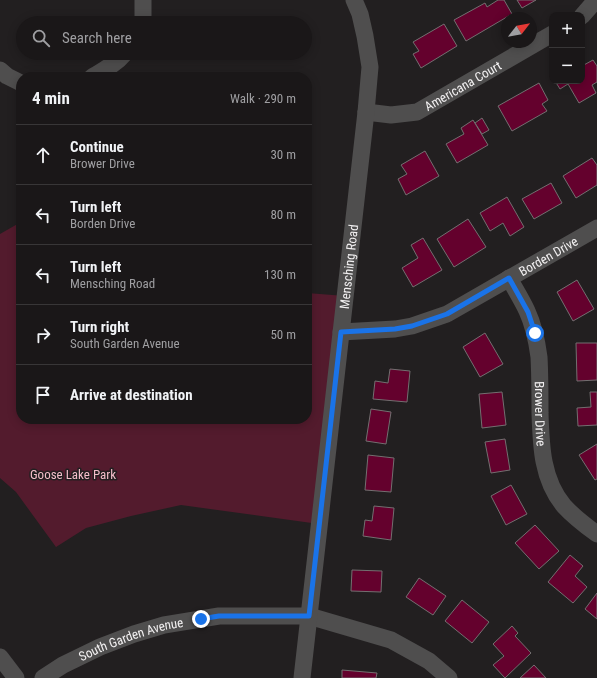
<!DOCTYPE html>
<meta charset="utf-8">
<style>
body{margin:0;font-family:"Roboto Condensed",sans-serif;background:#272425;color:#f1f3f6}
.controls{position:absolute;right:12px;top:12px;display:grid;overflow:hidden;border-radius:8px;box-shadow:0 2px 10px #0003}
.controls button{width:36px;height:36px;display:grid;place-items:center;padding:0;border:0;border-bottom:1px solid #383637;background:#1a1718;color:#f1f3f6;font:20px sans-serif}
.compass{position:absolute;left:501px;top:12px;width:36px;height:36px;border-radius:50%;background:#1a1718;box-shadow:0 2px 10px #0003;rotate:59deg}
.stop{position:absolute;width:12px;height:12px;margin:-9px;border:3px solid #1a73e8;border-radius:50%;background:#fff}
.stop.end{background:#1a73e8;border-color:#fff;box-shadow:0 1px 4px #0008}
.list{margin:0;padding:0;list-style:none}
h2{display:flex;justify-content:space-between;align-items:center;height:52px;margin:0;padding:0 16px;font-size:17px}
h2 small{font-size:13px;font-weight:400;color:#9f9fa2}
.list li{display:grid;grid-template-columns:26px 1fr auto;gap:12px;align-items:center;box-sizing:border-box;height:60px;padding:0 16px;border-top:1px solid #383637}
.list b{display:block;font-size:15px;white-space:nowrap}
.list p{margin:0;font-size:13px;white-space:nowrap;color:#9f9fa2}
.list em{font-size:13px;font-style:normal;color:#9f9fa2}
.icon{flex:none;width:22px;height:22px;fill:none;stroke:currentColor;stroke-width:2;stroke-linecap:round;stroke-linejoin:round}
.map{position:relative;flex:none;width:597px;height:678px;overflow:hidden}
.search{position:absolute;background:#1a1718;box-shadow:0 2px 10px #0003;left:16px;top:16px;width:296px;height:44px;display:flex;align-items:center;gap:10px;box-sizing:border-box;padding:0 14px;border-radius:22px;color:#9f9fa2;font-size:15px}
.panel{position:absolute;background:#1a1718;box-shadow:0 2px 10px #0003;left:16px;top:72px;width:296px;height:352px;border-radius:16px}
.map>svg:first-child{display:block}
.green{fill:#531b2d}
.building{fill:#64012d;stroke:#736f70}
.lines{fill:none;stroke-linecap:round;stroke-linejoin:round}
.minor{stroke:#4f4e4e;stroke-width:17}
.route{stroke:#1a73e8;stroke-width:5}
.labels{text-anchor:middle;stroke-width:3;stroke-linejoin:round;paint-order:stroke}
.street-label{font-size:13px;fill:#f2f0f1;stroke:#221f20}
.park-label{font-size:13px;fill:#f3bdc9;stroke:#221f20}
</style>
<div class="map">
<svg width="597" height="678" viewBox="0 0 597 678">
<rect width="100%" height="100%" fill="#221f20"/>
<path class="green" d="M 21,222 L 21,419 L 307,419 L 307,293 L 345,296 L 319,524 L 181,505 L 131,516 L 86,528 L 56,547 L 16,492 L 0,478 L 0,234 Z"/>
<g class="building">
<path d="M 498,0 L 504,0 L 512,14 L 466,41 L 454,20 L 485,3 L 487,7 Z"/>
<path d="M 517,0 L 536,0 L 522,8 Z"/>
<path d="M 444,24 L 457,46 L 421,68 L 413,54 L 419,51 L 413,42 Z"/>
<path d="M 593,60 L 597,66 L 597,82 L 592,85 L 596,93 L 579,103 L 568,84 L 560,89 L 555,81 L 582,81 L 582,66 Z"/>
<path d="M 539,83 L 548,100 L 542,104 L 547,111 L 512,131 L 498,106 Z"/>
<path d="M 482,118 L 489,130 L 482,134 L 475,123 Z"/>
<path d="M 473,120 L 488,145 L 457,163 L 446,144 L 464,134 L 461,128 Z"/>
<path d="M 425,151 L 439,176 L 406,195 L 398,179 L 407,174 L 401,165 Z"/>
<path d="M 592,158 L 597,165 L 597,185 L 576,198 L 563,176 Z"/>
<path d="M 551,183 L 562,203 L 534,219 L 522,199 Z"/>
<path d="M 507,197 L 524,227 L 510,236 L 503,223 L 490,231 L 480,213 Z"/>
<path d="M 468,219 L 486,247 L 454,267 L 437,239 Z"/>
<path d="M 423,238 L 442,270 L 413,287 L 402,268 L 418,258 L 411,245 Z"/>
<path d="M 577,280 L 594,309 L 573,321 L 557,292 Z"/>
<path d="M 485,333 L 503,364 L 480,377 L 463,347 Z"/>
<path d="M 576,343 L 597,343 L 597,380 L 577,381 Z"/>
<path d="M 390,369 L 410,371 L 407,402 L 373,399 L 375,381 L 388,383 Z"/>
<path d="M 502,392 L 506,425 L 482,428 L 479,394 Z"/>
<path d="M 590,392 L 597,392 L 597,425 L 578,426 L 577,408 L 591,407 Z"/>
<path d="M 371,409 L 391,412 L 386,444 L 366,441 Z"/>
<path d="M 505,439 L 510,470 L 491,473 L 485,442 Z"/>
<path d="M 597,444 L 597,479 L 595,480 L 579,455 Z"/>
<path d="M 368,455 L 394,458 L 391,492 L 365,490 Z"/>
<path d="M 511,485 L 527,514 L 506,525 L 491,496 Z"/>
<path d="M 374,506 L 394,508 L 391,540 L 363,536 L 365,520 L 372,521 Z"/>
<path d="M 535,525 L 559,551 L 539,569 L 515,543 Z"/>
<path d="M 570,555 L 583,566 L 575,576 L 587,587 L 573,603 L 548,582 Z"/>
<path d="M 352,570 L 382,571 L 381,592 L 351,591 Z"/>
<path d="M 419,578 L 446,596 L 433,615 L 406,597 Z"/>
<path d="M 597,593 L 597,619 L 585,609 Z"/>
<path d="M 462,600 L 489,622 L 472,643 L 445,621 Z"/>
<path d="M 512,626 L 518,633 L 515,636 L 531,653 L 505,678 L 493,665 L 504,656 L 493,644 Z"/>
<path d="M 534,665 L 546,678 L 520,678 Z"/>
<path d="M 342,670 L 377,673 L 376,678 L 342,678 Z"/>
</g>
<g class="lines">
<g class="minor">
<path d="M 582,16 L 596,0"/>
<path d="M 143,23 L 143,0"/>
<path d="M 0,70 L 7,76 L 21,83"/>
<path d="M 92,77 C 104,70 116,64 125,53"/>
<path id="s1" d="M 366,112 L 391,115 L 417,112 L 552,34"/>
<path id="s2" d="M 509,278 C 515,289 522,300 527,311 C 534,326 537,342 539,357 C 540,376 540,394 540,413 C 541,446 542,480 564,506 C 574,517 586,526 597,534"/>
<path id="s3" d="M 341,332 L 395,329 L 412,326 L 447,314 L 597,228"/>
<path d="M 0,657 L 16,678"/>
<path id="s4" d="M 43,678 L 63,665 L 100,647 L 134,634 L 164,625 L 219,616 L 309,616 L 391,640 L 429,661 L 449,678"/>
<path id="s5" d="M 302,678 L 366,112 L 370,67 L 365,36 L 360,14 L 354,0"/>
</g>
</g>
<g class="lines">
<path class="route" d="M 201,619 L 219,616 L 309,616 L 341,332 L 395,329 L 412,326 L 447,314 L 509,278 L 528,312 L 535,333"/>
</g>
<g class="labels">
<g class="street-label">
<text dy="5" stroke="none"><textPath href="#s1" startOffset="104">Americana Court</textPath></text>
<text dy="5" stroke="none"><textPath href="#s3" startOffset="225">Borden Drive</textPath></text>
<text dy="5" stroke="none"><textPath href="#s5" startOffset="414">Mensching Road</textPath></text>
<text dy="5" stroke="none"><textPath href="#s2" startOffset="142">Brower Drive</textPath></text>
<text dy="5" stroke="none"><textPath href="#s4" startOffset="97">South Garden Avenue</textPath></text>
</g>
<g class="park-label">
<text x="73" y="479">Goose Lake Park</text>
</g>
</g>
</svg>
<div class="controls">
<button>+</button>
<button>−</button>
</div>
<svg class="compass" viewBox="-18 -18 36 36"><path d="M0-13l5 13h-10z" fill="#e53935"/><path d="M0 13l5-13h-10z" fill="#9f9fa2"/></svg>
<div class="stop" style="left:535px;top:333px"></div>
<div class="stop end" style="left:201px;top:619px"></div>
<div class="search"><svg class="icon" aria-label="search" viewBox="0 0 24 24"><circle cx="10" cy="10" r="6"/><path d="M15 15l6 6"/></svg>Search here</div>
<section class="panel">
<h2>4 min<small>Walk · 290 m</small></h2>
<ul class="list">
<li><svg class="icon" aria-label="ahead" viewBox="0 0 24 24"><path d="M12 20V5M6 11l6-6 6 6"/></svg><div><b>Continue</b><p>Brower Drive</p></div><em>30 m</em></li>
<li><svg class="icon" aria-label="left" viewBox="0 0 24 24"><path d="M17 20v-9H6M10 6l-5 5 5 5"/></svg><div><b>Turn left</b><p>Borden Drive</p></div><em>80 m</em></li>
<li><svg class="icon" aria-label="left" viewBox="0 0 24 24"><path d="M17 20v-9H6M10 6l-5 5 5 5"/></svg><div><b>Turn left</b><p>Mensching Road</p></div><em>130 m</em></li>
<li><svg class="icon" aria-label="right" viewBox="0 0 24 24"><path d="M7 20v-9h11M14 6l5 5-5 5"/></svg><div><b>Turn right</b><p>South Garden Avenue</p></div><em>50 m</em></li>
<li><svg class="icon" aria-label="arrive" viewBox="0 0 24 24"><path d="M6 21V4h12l-3 4 3 4H6"/></svg><div><b>Arrive at destination</b></div></li>
</ul>
</section>
</div>
